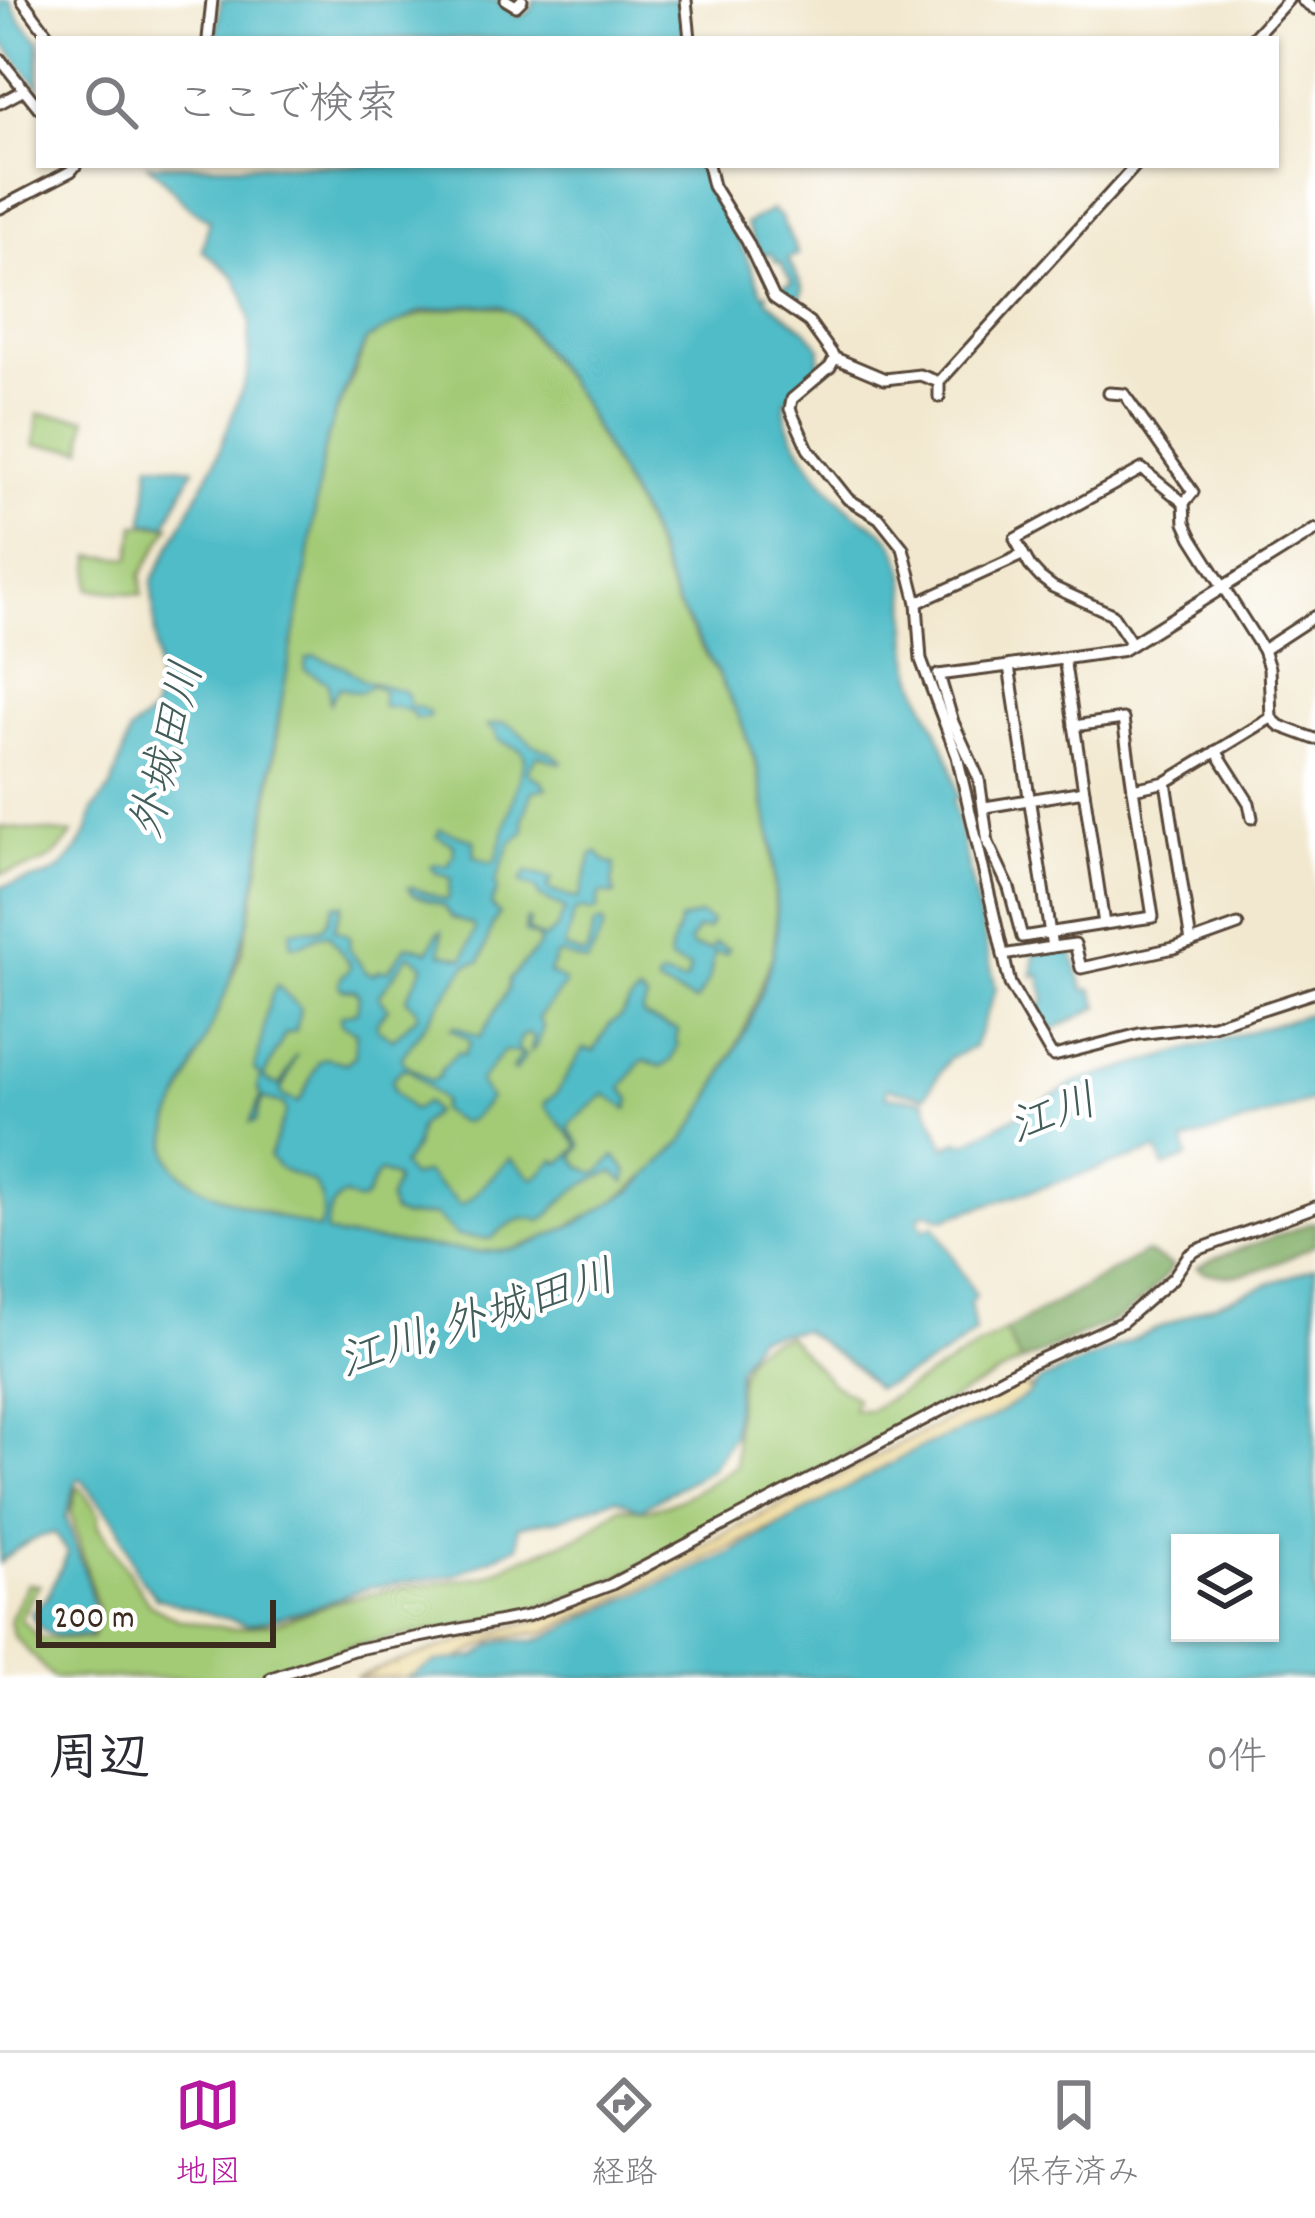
<!DOCTYPE html>
<html lang="ja">
<meta charset="utf-8">
<style>
body{margin:0;font-family:Dekko,"Klee One",sans-serif;background:#f7f7f7;color:#2b2b33}
.controls{position:absolute;right:36px;bottom:36px;display:grid;overflow:hidden;border-radius:0px;box-shadow:0 3px 9px #0004}
.controls button{width:108px;height:108px;display:grid;place-items:center;padding:0;border:0;border-bottom:3px solid #e1e1e2;background:#fff;color:#2b2b33;font:60px sans-serif}
.scale{position:absolute;left:36px;bottom:30px;width:240px;box-sizing:border-box;padding-left:12px;border:6px solid #3b2a1e;border-top:0;font-size:33px;line-height:42px;white-space:nowrap;color:#3b2a1e;-webkit-text-stroke:9px #fff;paint-order:stroke}
.list{margin:0;padding:0;list-style:none}
h2{display:flex;justify-content:space-between;align-items:center;height:156px;margin:0;padding:0 48px;font-size:51px}
h2 small{font-size:39px;font-weight:400;color:#7c7c81}
.icon{flex:none;width:66px;height:66px;fill:none;stroke:currentColor;stroke-width:2;stroke-linecap:round;stroke-linejoin:round}
.map{position:relative;flex:none;width:1315px;height:1678px;overflow:hidden}
.search{position:absolute;background:#fff;box-shadow:0 3px 9px #0004;left:36px;right:36px;top:36px;height:132px;display:flex;align-items:center;gap:30px;box-sizing:border-box;padding:0 42px;border-radius:0px;color:#7c7c81;font-size:45px}
.sheet{height:372px;background:#fff}
nav{display:flex;justify-content:space-around;align-items:center;box-sizing:border-box;height:168px;border-top:3px solid #e1e1e2;background:#fff;font-size:33px;color:#7c7c81}
nav a{display:grid;justify-items:center;gap:6px}
nav .on{color:#b5179e}
.map>svg:first-child{display:block}
.green{fill:#a3cb76;stroke:#6f7a4a;stroke-width:3}
.forest{fill:#82af67;stroke:#5e6c42;stroke-width:3}
.sand{fill:#eeda9e;stroke:#94825e;stroke-width:3}
.water{fill:#4fbcc7;stroke:#457372;stroke-width:3;fill-rule:evenodd}
.lines{fill:none;stroke-linecap:round;stroke-linejoin:round}
.minor-casing{stroke:#564639;stroke-width:15}
.tertiary-casing{stroke:#564639;stroke-width:16}
.minor{stroke:#fff;stroke-width:9}
.tertiary{stroke:#fff;stroke-width:10}
.labels{text-anchor:middle;stroke-width:9;stroke-linejoin:round;paint-order:stroke}
.water-label{font-size:45px;font-style:italic;fill:#425d59;stroke:#fff}
</style>
<div class="map">
<svg width="1315" height="1678" viewBox="0 0 1315 1678">
<rect width="100%" height="100%" fill="#fff"/>
<filter id="ink" filterUnits="userSpaceOnUse"><feTurbulence type="fractalNoise" baseFrequency=".00833" numOctaves="2"/><feDisplacementMap in="SourceGraphic" scale="24" xChannelSelector="R" yChannelSelector="G"/><feConvolveMatrix kernelMatrix="1 2 1 2 8 2 1 2 1" color-interpolation-filters="sRGB"/></filter>
<filter id="wash" filterUnits="userSpaceOnUse"><feTurbulence type="fractalNoise" baseFrequency=".004" numOctaves="4" result="noise"/><feDisplacementMap in="SourceGraphic" scale="48" xChannelSelector="R" yChannelSelector="G"/><feGaussianBlur stdDeviation="2.7" result="paint"/><feColorMatrix in="noise" values="0 0 0 0 0 0 0 0 0 0 0 0 0 0 0 0 0 1.4 0 .05"/><feComposite in="paint" operator="in"/></filter>
<g filter="url(#wash)">
<rect width="100%" height="100%" fill="#f2e8cf"/>
<g class="green">
<path d="M 487,306 L 509,310 L 518,318 L 576,394 L 646,527 L 676,604 L 715,670 L 739,716 L 757,768 L 772,847 L 776,929 L 773,954 L 746,1026 L 707,1104 L 685,1139 L 657,1168 L 611,1204 L 547,1237 L 514,1249 L 479,1252 L 340,1237 L 226,1199 L 200,1187 L 176,1169 L 169,1155 L 168,1144 L 170,1122 L 242,953 L 260,867 L 283,691 L 307,568 L 323,454 L 334,417 L 356,370 L 366,340 C 404,315 442,307 487,306 Z"/>
<path d="M 38,414 L 86,418 L 83,449 L 35,445 Z"/>
<path d="M 135,525 L 170,526 L 141,575 L 142,595 L 89,589 L 92,556 L 131,558 Z"/>
<path d="M 0,827 L 72,834 C 52,866 34,867 0,874 Z"/>
<path d="M 1005,1331 L 1021,1362 L 617,1578 L 542,1607 L 487,1621 L 350,1646 L 262,1678 L 53,1678 L 13,1635 L 10,1619 L 28,1583 L 39,1585 L 20,1619 L 40,1638 L 91,1639 L 100,1617 L 71,1513 L 77,1487 L 81,1489 L 99,1514 L 99,1526 L 149,1604 L 179,1620 L 232,1629 L 279,1622 L 335,1602 L 386,1590 L 486,1576 L 520,1559 L 583,1535 L 620,1507 C 629,1508 640,1511 649,1509 C 680,1504 710,1482 736,1466 C 736,1437 732,1373 751,1352 C 760,1342 774,1339 787,1336 L 833,1384 L 856,1398 L 853,1410 L 870,1410 Z"/>
</g>
<g class="forest">
<path d="M 1315,1222 L 1315,1245 C 1283,1261 1231,1289 1197,1268 L 1215,1258 Z"/>
<path d="M 1146,1252 L 1173,1266 L 1150,1294 L 1120,1318 L 1021,1362 L 1005,1331 Z"/>
</g>
<path class="sand" d="M 1236,1300 L 860,1487 L 545,1632 L 499,1637 L 422,1678 L 355,1678 C 421,1651 488,1635 556,1614 C 577,1608 598,1598 618,1589 L 1022,1382 L 1027,1389 Z"/>
<g class="water">
<path d="M 0,0 L 10,0 L 21,21 L 39,41 L 39,88 L 0,39 Z"/>
<path d="M 221,0 L 497,0 L 516,16 C 527,16 533,11 534,0 L 680,0 L 685,39 L 216,39 Z"/>
<path d="M 148,165 L 701,165 L 709,193 L 737,236 L 763,294 L 767,293 L 767,300 L 806,330 L 820,347 L 819,366 L 786,399 C 777,430 826,486 847,507 C 860,520 879,524 891,540 C 915,574 904,618 910,657 C 916,694 937,725 949,760 C 953,771 955,784 958,796 L 953,801 L 996,989 L 974,1047 L 949,1059 L 925,1096 L 887,1088 L 886,1096 L 924,1100 L 945,1147 L 958,1141 L 966,1143 L 1078,1082 L 1315,1012 L 1315,1100 L 1184,1142 L 1188,1157 L 1164,1167 L 1157,1150 L 943,1219 L 926,1212 L 918,1218 L 924,1229 L 934,1225 L 976,1296 L 970,1302 L 975,1332 C 945,1358 913,1375 876,1388 L 855,1367 L 803,1330 L 757,1336 L 738,1367 L 733,1435 L 711,1469 L 640,1509 L 616,1498 L 559,1519 L 518,1526 L 518,1546 L 455,1575 L 369,1587 L 309,1609 L 249,1625 L 156,1598 L 137,1573 L 117,1523 L 81,1479 L 77,1480 L 66,1517 L 87,1578 L 96,1619 L 89,1636 C 62,1636 42,1641 31,1613 L 48,1596 L 68,1553 L 55,1533 C 37,1535 13,1550 0,1563 L 0,887 L 47,876 L 60,869 L 78,848 L 88,830 L 93,810 L 111,788 L 130,732 L 152,714 L 158,686 L 152,581 L 215,462 L 248,373 L 250,322 L 244,297 L 234,276 L 202,250 L 210,220 C 183,209 172,185 148,165 ZM 469,305 L 500,306 L 520,318 L 578,396 L 647,526 L 677,603 L 716,670 L 739,716 L 758,768 L 773,847 L 777,928 L 773,955 L 762,990 L 747,1027 L 707,1105 L 685,1139 L 633,1190 L 579,1222 L 529,1245 L 514,1249 L 478,1252 L 340,1237 L 326,1232 C 327,1219 331,1201 345,1195 C 372,1214 365,1186 380,1172 L 394,1177 L 396,1181 L 389,1200 L 393,1213 L 403,1217 L 435,1215 L 457,1236 L 491,1239 C 504,1226 523,1213 541,1221 C 553,1215 554,1208 562,1201 C 574,1189 598,1176 614,1172 L 625,1182 L 628,1172 L 615,1156 L 598,1173 C 588,1172 576,1165 574,1155 L 581,1146 L 570,1130 L 570,1124 L 605,1094 L 628,1109 L 631,1099 L 622,1088 L 641,1062 L 645,1060 L 662,1067 L 672,1060 L 678,1045 L 676,1041 L 678,1030 L 644,1017 L 642,1012 L 647,1000 L 640,994 C 627,1000 629,1007 620,1017 C 617,1020 614,1021 611,1023 C 604,1031 600,1042 594,1051 L 583,1049 L 556,1094 L 545,1102 L 545,1106 L 578,1145 L 577,1149 L 561,1163 L 554,1160 L 536,1178 L 532,1178 L 510,1158 L 470,1199 L 460,1205 L 425,1173 L 411,1177 L 402,1166 L 415,1147 L 419,1126 L 434,1112 L 426,1102 L 413,1110 L 395,1092 L 392,1080 L 402,1069 L 410,1070 L 443,1101 L 440,1110 C 467,1131 468,1122 490,1099 L 479,1082 L 504,1051 L 519,1053 L 520,1056 L 512,1069 L 515,1071 L 525,1056 L 517,1048 L 522,1036 L 528,1034 L 534,1037 L 531,1051 L 537,1045 L 543,1027 L 538,1018 L 565,985 L 564,981 L 549,973 L 556,956 L 560,954 L 587,963 C 593,952 599,940 604,927 L 602,921 L 594,925 L 587,952 L 583,955 L 564,948 L 575,911 L 584,909 L 591,912 L 598,909 L 598,898 L 602,893 L 615,895 L 612,884 L 615,864 L 607,863 L 597,852 L 592,855 L 580,896 L 577,899 L 549,890 L 548,886 L 552,879 L 549,878 L 527,872 L 520,882 L 537,889 L 539,896 L 565,909 L 557,929 L 544,939 L 530,932 L 528,928 L 530,922 L 528,919 L 526,921 L 525,932 L 539,939 L 539,946 L 509,980 L 508,989 L 480,1037 L 454,1026 L 451,1029 L 468,1039 L 470,1043 L 464,1055 L 458,1052 L 440,1071 L 440,1076 L 431,1081 L 403,1062 L 402,1057 L 464,969 L 468,964 L 480,962 L 482,958 L 492,926 L 499,914 L 491,905 L 498,888 L 495,884 L 510,844 L 525,831 L 523,818 L 533,791 L 547,788 L 540,780 L 530,775 L 528,769 L 538,755 L 559,763 L 562,762 C 551,748 541,752 529,741 C 514,728 509,718 487,726 L 496,732 L 498,740 L 521,750 L 525,757 L 496,860 L 492,863 L 475,857 L 474,840 L 440,829 L 437,836 L 453,844 L 454,854 L 448,866 L 435,864 L 431,866 L 435,872 L 451,878 L 448,899 L 445,900 L 412,887 L 408,888 L 413,894 L 444,906 L 452,918 L 473,925 L 475,930 L 464,958 L 441,953 L 442,931 L 437,934 L 429,951 L 407,945 L 388,971 L 379,970 L 374,974 L 366,972 L 349,949 L 350,936 L 334,929 L 343,904 L 334,905 C 323,939 319,926 291,930 L 291,945 C 305,948 315,932 329,935 L 350,965 L 349,970 L 342,976 L 339,984 L 341,989 L 356,990 L 359,997 L 357,1011 L 340,1016 L 341,1024 L 356,1032 L 355,1056 L 346,1063 L 325,1058 L 319,1061 L 301,1099 L 297,1102 L 283,1096 L 281,1092 L 297,1054 L 280,1086 L 266,1080 L 264,1076 L 285,1034 L 296,1031 L 300,1008 L 277,985 C 261,1010 266,1041 254,1069 L 260,1076 L 257,1088 L 261,1096 L 250,1123 L 256,1122 L 261,1102 L 265,1099 L 284,1105 L 286,1112 L 269,1157 L 278,1167 L 315,1184 C 323,1198 327,1216 318,1230 C 281,1216 186,1195 171,1160 C 165,1147 169,1135 170,1122 L 226,992 L 248,924 L 262,845 L 277,725 L 307,567 L 323,453 L 334,416 L 366,340 L 420,312 ZM 409,954 L 424,965 L 406,999 L 416,1008 L 418,1015 L 393,1039 L 377,1029 L 377,1022 L 388,1008 L 379,996 Z"/>
<path d="M 772,210 L 781,218 L 798,254 L 788,259 L 803,289 L 798,306 L 783,295 L 782,288 L 776,288 L 792,283 L 780,261 L 776,262 L 771,253 L 765,255 L 758,248 L 746,224 Z"/>
<path d="M 150,463 L 194,468 L 166,525 L 144,523 Z"/>
<path d="M 315,656 L 344,666 L 362,680 L 403,691 L 408,696 L 409,705 L 423,709 L 430,714 L 428,718 L 415,719 L 412,712 L 398,707 L 383,707 L 382,690 L 371,685 C 359,696 354,692 339,687 L 330,703 L 328,683 L 305,670 L 306,659 Z"/>
<path d="M 700,915 L 711,921 L 708,929 L 697,929 L 690,942 L 692,947 L 711,950 L 714,943 L 729,949 L 726,954 L 715,952 L 709,980 L 696,1002 L 658,985 L 657,980 L 661,976 L 682,982 L 687,980 L 690,968 L 670,961 C 667,947 679,935 679,921 Z"/>
<path d="M 1071,949 L 1084,990 L 1092,989 L 1099,1007 L 1049,1031 L 1035,1008 L 1045,1002 L 1040,975 L 1033,976 L 1034,954 Z"/>
<path d="M 1315,1267 L 1315,1678 L 407,1678 L 436,1662 L 476,1657 L 493,1644 L 505,1640 L 534,1641 L 544,1638 L 597,1612 L 725,1556 L 917,1449 L 986,1421 L 1026,1396 L 1040,1381 L 1204,1308 ZM 1180,1543 L 1270,1543 L 1270,1633 L 1180,1633 Z"/>
</g>
</g>
<g filter="url(#ink)">
<g class="lines">
<defs>
<g id="minor">
<path d="M 22,0 L 51,39"/>
<path d="M 506,0 L 516,6 L 522,0"/>
<path d="M 686,0 L 690,39"/>
<path d="M 1302,0 L 1315,9"/>
<path d="M 208,39 L 212,0"/>
<path d="M 1252,39 L 1288,0"/>
<path d="M 0,59 L 39,108"/>
<path d="M 0,103 L 24,90"/>
<path d="M 708,165 L 713,186 L 747,241 L 774,298 L 809,322 L 835,358 L 885,379 L 920,375 L 939,382"/>
<path d="M 0,208 L 71,171 L 76,165"/>
<path d="M 835,358 L 830,367 L 792,399 L 790,409 L 808,449 L 848,499 L 879,518 L 903,548 L 917,603 L 921,660 L 957,756 L 1010,984 L 1051,1054 L 1054,1056 L 1139,1034 L 1213,1025 L 1315,992"/>
<path d="M 1109,393 L 1124,394 L 1193,492 L 1184,503 L 1185,523 L 1192,538 L 1263,650 L 1269,668 L 1271,718"/>
<path d="M 939,397 L 939,382 L 1136,165"/>
<path d="M 917,603 L 1022,555"/>
<path d="M 1132,644 L 1112,614 L 1053,587 L 1040,577 L 1030,566 L 1015,539 L 1142,469 L 1184,503"/>
<path d="M 1263,650 L 1315,616"/>
<path d="M 938,675 L 1009,666 L 1052,947 L 1003,955"/>
<path d="M 939,675 L 953,722 L 979,779 L 988,843 L 1009,888 L 1022,937 L 1104,924 L 1064,658"/>
<path d="M 1271,718 L 1280,726 L 1315,739"/>
<path d="M 1074,726 L 1123,719 L 1133,789 L 1166,782"/>
<path d="M 1216,751 L 1249,803 L 1252,818"/>
<path d="M 985,807 L 1084,791"/>
<path d="M 1104,924 L 1153,917 L 1133,789"/>
<path d="M 1191,942 L 1166,782 L 1271,718"/>
<path d="M 1052,947 L 1075,944 L 1081,968 L 1174,948 L 1238,925"/>
<path d="M 271,1678 L 353,1650 L 527,1616 L 610,1585 L 1025,1366 L 1122,1322 L 1173,1278 L 1188,1256 L 1197,1250 L 1315,1207"/>
</g>
<path id="tertiary" d="M 1009,666 L 1122,650 L 1315,530"/>
</defs>
<use href="#minor" class="minor-casing"/>
<use href="#tertiary" class="tertiary-casing"/>
<use href="#minor" class="minor"/>
<use href="#tertiary" class="tertiary"/>
</g>
</g>
<g class="labels">
<g class="water-label">
<text transform="translate(164 749) rotate(-76)" y="16">外城田川</text>
<text transform="translate(1052 1111) rotate(-20)" y="16">江川</text>
<text transform="translate(476 1316) rotate(-18)" y="16">江川; 外城田川</text>
</g>
</g>
</svg>
<div class="controls">
<button><svg class="icon" aria-label="layers" viewBox="0 0 24 24"><path d="M12 4l9 5-9 5-9-5zM3 14l9 5 9-5"/></svg></button>
</div>
<div class="scale">200 m</div>
<div class="search"><svg class="icon" aria-label="search" viewBox="0 0 24 24"><circle cx="10" cy="10" r="6"/><path d="M15 15l6 6"/></svg>ここで検索</div>
</div>
<section class="sheet">
<h2>周辺<small>0件</small></h2>
<ul class="list">
</ul>
</section>
<nav>
<a class="on"><svg class="icon" aria-label="map" viewBox="0 0 24 24"><path d="M3 6l6-2 6 2 6-2v14l-6 2-6-2-6 2zM9 4v14M15 6v14"/></svg>地図</a>
<a><svg class="icon" aria-label="directions" viewBox="0 0 24 24"><path d="M12 3l9 9-9 9-9-9zM9 14v-3h6M13 9l2 2-2 2"/></svg>経路</a>
<a><svg class="icon" aria-label="saved" viewBox="0 0 24 24"><path d="M7 4h10v16l-5-4-5 4z"/></svg>保存済み</a>
</nav>
